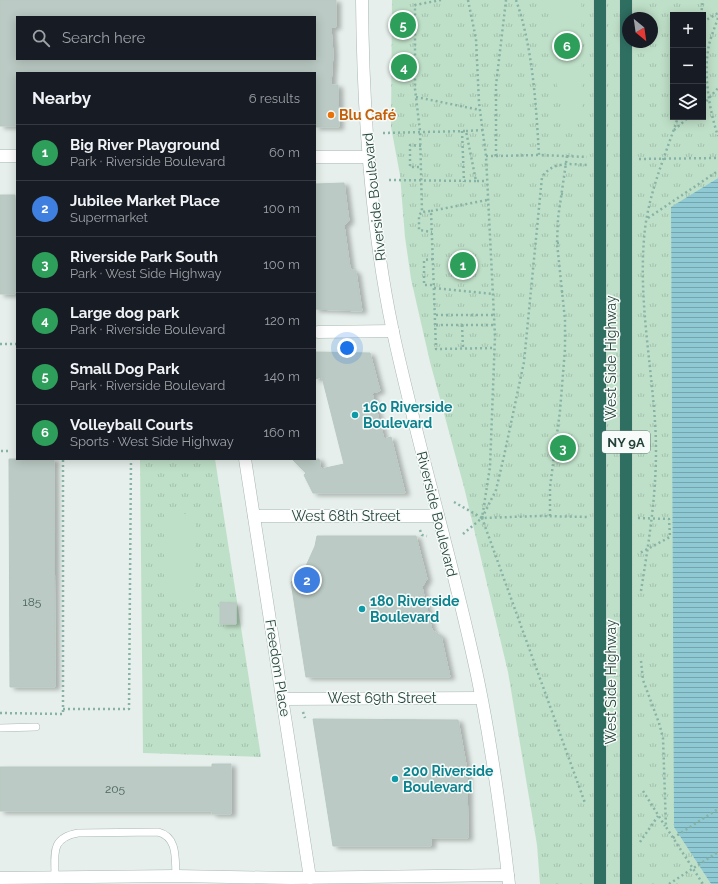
<!DOCTYPE html>
<meta charset="utf-8">
<style>
body{margin:0;font-family:Raleway,sans-serif;background:#242831;color:#f1f3f6}
.controls{position:absolute;right:12px;top:12px;display:grid;overflow:hidden;border-radius:0px;box-shadow:0 2px 10px #0003}
.controls button{width:36px;height:36px;display:grid;place-items:center;padding:0;border:0;border-bottom:1px solid #363941;background:#171b24;color:#f1f3f6;font:20px sans-serif}
.compass{position:absolute;left:622px;top:12px;width:36px;height:36px;border-radius:50%;background:#171b24;box-shadow:0 2px 10px #0003;rotate:151deg}
.you{position:absolute;left:347px;top:348px;width:14px;height:14px;margin:-10px;border:3px solid #fff;border-radius:50%;background:#1a73e8;box-shadow:0 0 0 6px #1a73e833}
.badge{display:grid;place-items:center;width:26px;height:26px;border-radius:50%;background:#0b8043;color:#fff;font-size:13px;font-weight:700}
.pin{position:absolute;translate:-50% -50%;border:2px solid #fff;box-shadow:0 1px 4px #0006}
.list{margin:0;padding:0;list-style:none}
h2{display:flex;justify-content:space-between;align-items:center;height:52px;margin:0;padding:0 16px;font-size:17px}
h2 small{font-size:13px;font-weight:400;color:#9ea1a6}
.list li{display:grid;grid-template-columns:26px 1fr auto;gap:12px;align-items:center;box-sizing:border-box;height:56px;padding:0 16px;border-top:1px solid #363941}
.list b{display:block;font-size:15px;white-space:nowrap}
.list p{margin:0;font-size:13px;white-space:nowrap;color:#9ea1a6}
.list em{font-size:13px;font-style:normal;color:#9ea1a6}
.icon{flex:none;width:22px;height:22px;fill:none;stroke:currentColor;stroke-width:2;stroke-linecap:round;stroke-linejoin:round}
.map{position:relative;flex:none;width:718px;height:884px;overflow:hidden}
.search{position:absolute;background:#171b24;box-shadow:0 2px 10px #0003;left:16px;top:16px;width:300px;height:44px;display:flex;align-items:center;gap:10px;box-sizing:border-box;padding:0 14px;border-radius:0px;color:#9ea1a6;font-size:15px}
.panel{position:absolute;background:#171b24;box-shadow:0 2px 10px #0003;left:16px;top:72px;width:300px;height:388px;border-radius:0px}
.map>svg:first-child{display:block}
.grass{fill:url(#grass-tufts);fill-rule:evenodd}
.garden{fill:#bfe0c8}
.water{fill:url(#water-rules)}
.building{fill:#bbcac4;stroke:#b8c9c2;fill-rule:evenodd;filter:url(#shadow)}
.lines{fill:none;stroke-linecap:round;stroke-linejoin:round}
.lane-casing{stroke:#a8b8b2;stroke-width:8}
.street-casing{stroke:#a8b8b2;stroke-width:13}
.path{stroke:#86b3a5;stroke-width:2.5;stroke-dasharray:2 3;stroke-linecap:butt}
.lane{stroke:#fff;stroke-width:7}
.street{stroke:#fff;stroke-width:12}
.highway-bridge-casing{stroke:#c2cac8;stroke-width:13;stroke-linecap:butt}
.highway-bridge{stroke:#2f6f62;stroke-width:12}
.food-dot{fill:#e8710a;stroke:#f7fbf9;stroke-width:1.5}
.culture-dot{fill:#0f9aa8;stroke:#f7fbf9;stroke-width:1.5}
.labels{text-anchor:middle;stroke-width:3;stroke-linejoin:round;paint-order:stroke}
.number-label{font-size:12px;fill:#4a645c}
.shield{fill:#f7fbf9;stroke:#637a73;stroke-width:1}
.shield-label{font-size:13px;font-weight:bold;fill:#24423a}
.food-label{font-size:14px;font-weight:bold;fill:#c56008;stroke:#f7fbf9;text-anchor:start}
.street-label{font-size:14px;fill:#24423a;stroke:#f7fbf9}
.culture-label{font-size:14px;font-weight:bold;fill:#0d838f;stroke:#f7fbf9;text-anchor:start}
</style>
<div class="map">
<svg width="718" height="884" viewBox="0 0 718 884">
<defs>
<pattern id="grass-tufts" width="24" height="20" patternUnits="userSpaceOnUse"><rect width="24" height="20" fill="#bfe0c8"/><path d="M3 7l-1-3M5 7V3M7 7l1-3M15 17l-1-3M17 17v-4M19 17l1-3" fill="none" stroke="#a4c1ad"/></pattern>
<pattern id="water-rules" width="6" height="5" patternUnits="userSpaceOnUse"><rect width="6" height="5" fill="#8ec9d4"/><path d="M0 2.5h6" fill="none" stroke="#74a5ad"/></pattern>
<filter id="shadow"><feDropShadow dx="4.5" dy="2.5" stdDeviation="2" flood-color="#0004"/></filter>
</defs>
<rect width="100%" height="100%" fill="#e6efeb"/>
<g class="grass">
<path d="M 392,0 L 718,0 L 718,178 L 671,208 L 678,832 L 711,884 L 540,884 L 537,845 L 508,672 L 464,487 L 430,362 L 411,279 L 405,237 L 400,175 L 391,127 ZM 673,15 L 703,15 L 703,117 L 673,117 ZM 628,18 L 652,18 L 652,42 L 628,42 Z"/>
<path d="M 140,459 L 215,459 L 261,757 L 143,753 Z"/>
</g>
<g class="garden">
<path d="M 553,0 L 581,0 L 582,119 L 566,120 L 553,69 Z"/>
<path d="M 164,514 L 196,514 L 195,601 L 164,601 Z"/>
</g>
<path class="water" d="M 718,178 L 718,884 L 711,884 L 674,827 L 671,207 Z"/>
<g class="building">
<path d="M 0,0 L 336,0 L 336,27 L 331,27 L 333,54 L 331,85 L 338,85 L 339,127 L 315,127 L 315,73 L 17,73 L 17,126 L 0,126 ZM 17,17 L 315,17 L 315,59 L 17,59 Z"/>
<path d="M 344,183 L 349,221 L 344,225 L 350,268 L 356,272 L 362,311 L 315,309 L 315,184 Z"/>
<path d="M 0,195 L 15,195 L 15,233 L 17,233 L 15,294 L 0,294 Z"/>
<path d="M 315,352 L 370,353 L 380,391 L 372,393 L 384,439 L 391,437 L 405,493 L 313,493 L 304,475 L 306,473 L 292,459 L 319,459 L 321,469 L 344,464 L 322,377 L 315,379 Z"/>
<path d="M 9,459 L 54,459 L 55,687 L 10,687 Z"/>
<path d="M 317,536 L 416,536 L 427,579 L 422,587 L 432,630 L 441,636 L 450,677 L 306,677 L 291,582 L 306,566 L 315,546 Z"/>
<path d="M 220,602 L 236,603 L 236,624 L 220,624 Z"/>
<path d="M 313,719 L 458,720 L 467,770 L 468,838 L 431,838 L 431,846 L 333,846 Z"/>
<path d="M 212,764 L 231,764 L 231,814 L 212,814 L 212,811 L 0,811 L 0,767 L 212,767 Z"/>
</g>
<g class="lines">
<defs>
<g id="lane">
<path d="M 0,728 L 36,727"/>
<path d="M 55,877 C 55,854 50,838 78,833 L 158,832 C 178,837 175,859 176,876"/>
</g>
<g id="street">
<path d="M 362,0 C 363,111 370,223 393,332 C 416,438 447,542 471,648 C 489,725 500,805 509,884"/>
<path d="M 0,156 L 17,156"/>
<path d="M 315,157 L 367,157"/>
<path d="M 318,332 L 393,331"/>
<path d="M 245,459 L 310,878"/>
<path d="M 254,516 L 438,516"/>
<path d="M 283,699 L 481,698"/>
<path d="M 0,878 L 176,876 L 291,878 L 508,875"/>
</g>
</defs>
<use href="#lane" class="lane-casing"/>
<use href="#street" class="street-casing"/>
<g class="path">
<path d="M 441,0 L 415,5 L 415,89 L 420,131 L 422,212 L 431,211 L 436,349 L 495,348"/>
<path d="M 468,0 L 476,39 L 479,103 L 486,156 L 495,336 L 490,467 L 482,518 L 585,803"/>
<path d="M 516,0 C 533,48 536,105 539,155 L 587,157"/>
<path d="M 701,15 L 703,0"/>
<path d="M 718,18 C 715,27 711,36 709,45 C 703,72 709,110 718,136"/>
<path d="M 703,22 L 718,13"/>
<path d="M 416,97 L 480,110"/>
<path d="M 703,105 L 718,88"/>
<path d="M 674,130 L 689,117"/>
<path d="M 462,131 L 464,182"/>
<path d="M 466,131 L 484,130"/>
<path d="M 383,133 L 466,131 L 476,181 L 486,181"/>
<path d="M 421,146 L 410,145 L 410,167 L 422,167"/>
<path d="M 486,156 L 496,156 L 496,85 L 506,0"/>
<path d="M 496,156 L 539,155"/>
<path d="M 639,159 L 718,158"/>
<path d="M 389,180 L 476,181"/>
<path d="M 561,194 L 566,195"/>
<path d="M 431,211 L 487,200"/>
<path d="M 421,213 L 419,215 L 419,230 L 432,232"/>
<path d="M 648,218 L 718,171"/>
<path d="M 557,243 L 562,243"/>
<path d="M 433,259 L 424,260 L 424,285 L 434,285"/>
<path d="M 434,288 L 494,294"/>
<path d="M 561,292 L 565,291"/>
<path d="M 436,315 L 494,315"/>
<path d="M 436,325 L 495,325"/>
<path d="M 462,325 L 463,348"/>
<path d="M 0,344 L 17,344"/>
<path d="M 1,451 L 9,451"/>
<path d="M 454,502 L 482,518 L 540,516 L 588,517"/>
<path d="M 550,516 L 550,487 L 560,411 L 565,349 L 565,320 L 557,243 L 558,218 L 567,156"/>
<path d="M 638,518 L 669,519 L 670,537 L 638,554"/>
<path d="M 420,530 L 422,535 L 427,536"/>
<path d="M 463,534 L 482,518 L 496,490 L 504,456 L 524,362 L 542,177 C 553,161 569,164 587,165"/>
<path d="M 641,591 C 650,534 659,480 655,422 C 651,361 639,301 644,239 C 647,196 665,157 678,117"/>
<path d="M 641,661 L 643,680 L 659,723 L 663,738 L 666,827 L 703,884"/>
<path d="M 63,709 L 129,709 L 131,459"/>
<path d="M 303,712 L 305,718"/>
<path d="M 0,713 L 63,714 L 63,459"/>
<path d="M 643,791 L 665,826"/>
<path d="M 673,838 L 718,809"/>
<path d="M 640,842 L 658,816"/>
<path d="M 669,884 L 718,852"/>
</g>
<use href="#lane" class="lane"/>
<use href="#street" class="street"/>
<defs>
<g id="highway-bridge">
<path d="M 600,0 L 600,884"/>
<path d="M 626,884 L 626,0"/>
</g>
</defs>
<use href="#highway-bridge" class="highway-bridge-casing"/>
<use href="#highway-bridge" class="highway-bridge"/>
</g>
<circle class="food-dot" cx="331" cy="115" r="4"/>
<g class="culture-dot">
<circle cx="355" cy="415" r="4"/>
<circle cx="362" cy="609" r="4"/>
<circle cx="395" cy="779" r="4"/>
</g>
<g class="labels">
<g class="number-label">
<text x="32" y="606">185</text>
<text x="115" y="793">205</text>
</g>
<rect class="shield" x="602" y="431" width="48" height="22" rx="3"/>
<g class="shield-label">
<text x="626" y="447">NY 9A</text>
</g>
<g class="food-label">
<text x="339" y="120">Blu Café</text>
</g>
<g class="street-label">
<text transform="translate(374 197) rotate(-96)" y="5">Riverside Boulevard</text>
<text transform="translate(611 358) rotate(-90)" y="5">West Side Highway</text>
<text transform="translate(437 514) rotate(76)" y="5">Riverside Boulevard</text>
<text x="346" y="521">West 68th Street</text>
<text transform="translate(278 668) rotate(81)" y="5">Freedom Place</text>
<text transform="translate(611 682) rotate(-90)" y="5">West Side Highway</text>
<text x="382" y="703">West 69th Street</text>
</g>
<g class="culture-label">
<text x="363" y="412">160 Riverside<tspan x="363" dy="16">Boulevard</tspan></text>
<text x="370" y="606">180 Riverside<tspan x="370" dy="16">Boulevard</tspan></text>
<text x="403" y="776">200 Riverside<tspan x="403" dy="16">Boulevard</tspan></text>
</g>
</g>
</svg>
<div class="controls">
<button>+</button>
<button>−</button>
<button><svg class="icon" aria-label="layers" viewBox="0 0 24 24"><path d="M12 4l9 5-9 5-9-5zM3 14l9 5 9-5"/></svg></button>
</div>
<svg class="compass" viewBox="-18 -18 36 36"><path d="M0-13l5 13h-10z" fill="#e53935"/><path d="M0 13l5-13h-10z" fill="#9ea1a6"/></svg>
<div class="you"></div>
<div class="pin badge" style="left:463px;top:265px;background:#2e9e5b">1</div>
<div class="pin badge" style="left:307px;top:580px;background:#3f7fe0">2</div>
<div class="pin badge" style="left:563px;top:448px;background:#2e9e5b">3</div>
<div class="pin badge" style="left:404px;top:67px;background:#2e9e5b">4</div>
<div class="pin badge" style="left:403px;top:25px;background:#2e9e5b">5</div>
<div class="pin badge" style="left:567px;top:46px;background:#2e9e5b">6</div>
<div class="search"><svg class="icon" aria-label="search" viewBox="0 0 24 24"><circle cx="10" cy="10" r="6"/><path d="M15 15l6 6"/></svg>Search here</div>
<section class="panel">
<h2>Nearby<small>6 results</small></h2>
<ul class="list">
<li><span class="badge" style="background:#2e9e5b">1</span><div><b>Big River Playground</b><p>Park · Riverside Boulevard</p></div><em>60 m</em></li>
<li><span class="badge" style="background:#3f7fe0">2</span><div><b>Jubilee Market Place</b><p>Supermarket</p></div><em>100 m</em></li>
<li><span class="badge" style="background:#2e9e5b">3</span><div><b>Riverside Park South</b><p>Park · West Side Highway</p></div><em>100 m</em></li>
<li><span class="badge" style="background:#2e9e5b">4</span><div><b>Large dog park</b><p>Park · Riverside Boulevard</p></div><em>120 m</em></li>
<li><span class="badge" style="background:#2e9e5b">5</span><div><b>Small Dog Park</b><p>Park · Riverside Boulevard</p></div><em>140 m</em></li>
<li><span class="badge" style="background:#2e9e5b">6</span><div><b>Volleyball Courts</b><p>Sports · West Side Highway</p></div><em>160 m</em></li>
</ul>
</section>
</div>
